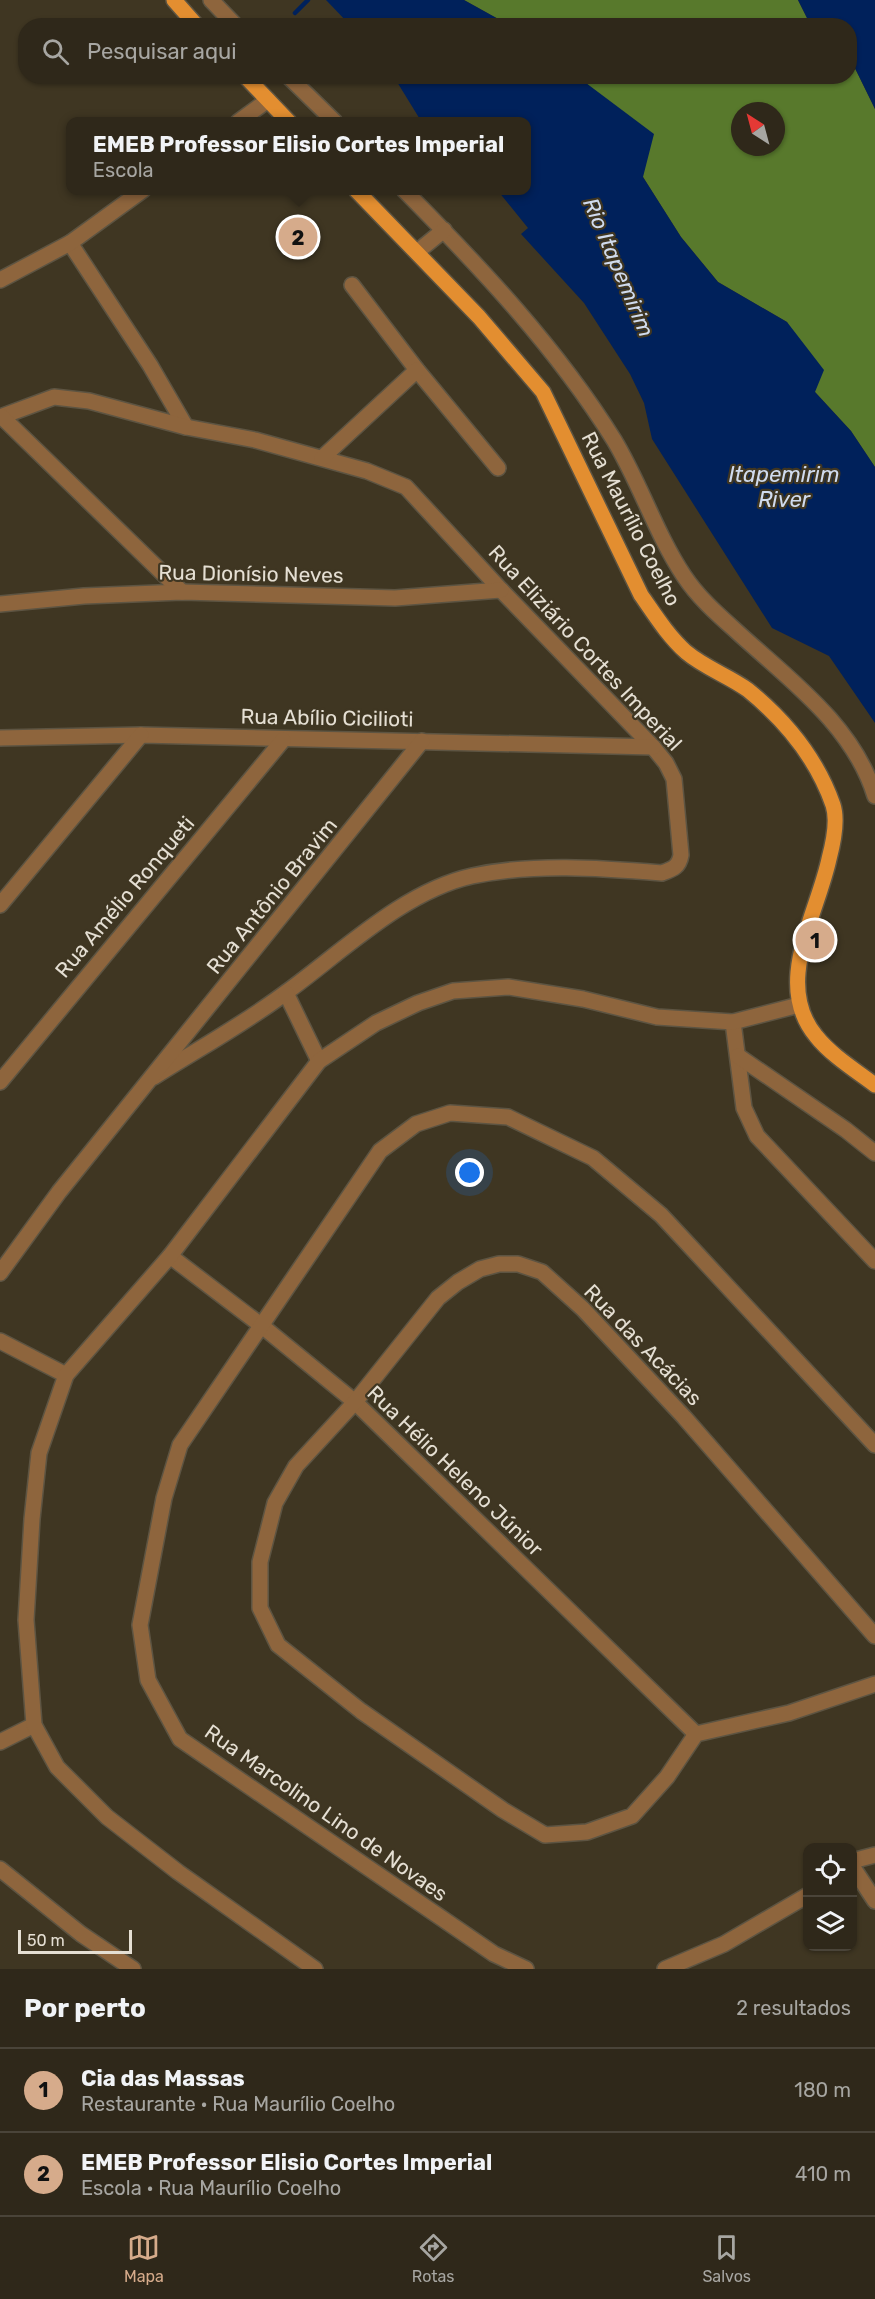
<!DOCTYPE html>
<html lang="pt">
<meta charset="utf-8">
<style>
body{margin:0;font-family:Rubik,sans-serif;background:#373023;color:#f1f3f6}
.controls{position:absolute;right:18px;bottom:18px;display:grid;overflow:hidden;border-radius:12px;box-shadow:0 2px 4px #0004}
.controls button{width:54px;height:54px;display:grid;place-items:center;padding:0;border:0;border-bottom:2px solid #4a4439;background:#2f281a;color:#f1f3f6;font:30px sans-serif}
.compass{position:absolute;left:731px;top:102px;width:54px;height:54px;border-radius:50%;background:#2f281a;box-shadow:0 2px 4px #0004;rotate:324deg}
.scale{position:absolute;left:18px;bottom:15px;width:114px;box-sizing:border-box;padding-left:6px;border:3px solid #e5dfd3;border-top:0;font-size:16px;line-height:21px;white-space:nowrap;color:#e5dfd3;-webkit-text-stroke:4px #3f3622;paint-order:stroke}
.you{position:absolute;left:470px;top:1173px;width:21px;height:21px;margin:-15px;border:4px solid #fff;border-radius:50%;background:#1a73e8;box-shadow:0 0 0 9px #1a73e833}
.badge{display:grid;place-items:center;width:39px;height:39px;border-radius:50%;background:#d6ab8b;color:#111;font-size:20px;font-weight:700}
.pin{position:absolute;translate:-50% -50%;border:3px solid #fff;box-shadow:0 2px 6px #0006}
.popup{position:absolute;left:66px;top:117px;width:465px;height:78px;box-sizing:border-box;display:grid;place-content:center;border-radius:12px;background:#2f281a;filter:drop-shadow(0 2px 4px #0005);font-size:20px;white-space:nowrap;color:#a7a6a2}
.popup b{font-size:22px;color:#f1f3f6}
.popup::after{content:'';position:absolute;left:50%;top:100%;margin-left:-12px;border:12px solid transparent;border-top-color:#2f281a}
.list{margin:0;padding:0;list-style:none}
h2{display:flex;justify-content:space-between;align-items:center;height:78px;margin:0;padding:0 24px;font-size:26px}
h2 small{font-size:20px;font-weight:400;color:#a7a6a2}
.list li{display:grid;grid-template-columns:39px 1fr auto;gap:18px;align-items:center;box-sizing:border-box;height:84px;padding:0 24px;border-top:2px solid #4a4439}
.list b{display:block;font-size:22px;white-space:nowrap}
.list p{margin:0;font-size:20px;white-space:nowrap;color:#a7a6a2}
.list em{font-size:20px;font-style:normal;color:#a7a6a2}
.icon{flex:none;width:33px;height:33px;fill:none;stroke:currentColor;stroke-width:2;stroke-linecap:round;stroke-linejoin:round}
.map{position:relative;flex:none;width:875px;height:1969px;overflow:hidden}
.search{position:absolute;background:#2f281a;box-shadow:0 2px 4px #0004;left:18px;right:18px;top:18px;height:66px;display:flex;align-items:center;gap:15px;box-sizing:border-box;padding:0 21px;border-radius:24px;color:#a7a6a2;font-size:22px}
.sheet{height:246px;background:#2f281a}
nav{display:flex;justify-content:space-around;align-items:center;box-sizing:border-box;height:84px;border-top:2px solid #4a4439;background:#2f281a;font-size:16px;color:#a7a6a2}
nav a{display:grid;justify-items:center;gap:3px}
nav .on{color:#d6ab8b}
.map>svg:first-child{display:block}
.forest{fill:#58792c;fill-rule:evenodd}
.water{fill:#00215b}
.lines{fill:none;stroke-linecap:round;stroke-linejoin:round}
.stream{stroke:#00215b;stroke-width:4.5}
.minor-casing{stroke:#5d5442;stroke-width:18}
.major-casing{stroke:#5d5442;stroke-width:18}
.minor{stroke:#8e653d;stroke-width:15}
.major{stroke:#e38e30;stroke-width:15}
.labels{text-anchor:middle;stroke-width:4.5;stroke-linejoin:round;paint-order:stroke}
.street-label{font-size:21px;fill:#e5dfd3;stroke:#3f3622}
.water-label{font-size:22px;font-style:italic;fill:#d0dbee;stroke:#3f3622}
</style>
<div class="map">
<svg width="875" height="1969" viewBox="0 0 875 1969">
<rect width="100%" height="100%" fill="#3f3622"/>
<g class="forest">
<path d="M 464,0 L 798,0 L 808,20 L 836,25 L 509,25 Z"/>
<path d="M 850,58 L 875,109 L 875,467 L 851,431 L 815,392 L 787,322 L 718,282 L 681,237 L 643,177 L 599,94 L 578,77 L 850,76 ZM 740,111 L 776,111 L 776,147 L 740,147 Z"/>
</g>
<g class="water">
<path d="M 326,0 L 464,0 L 509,25 L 350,25 Z"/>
<path d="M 798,0 L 875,0 L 875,109 L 850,58 L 850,26 L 808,20 Z"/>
<path d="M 394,77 L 578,77 L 654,134 L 643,177 L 681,237 L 718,282 L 787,322 L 824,370 L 815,392 L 851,431 L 875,467 L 875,723 L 829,656 L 772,628 L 652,439 L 644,403 L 630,374 L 584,303 L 521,234 L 528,228 L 498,191 L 526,190 L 526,122 L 421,121 Z"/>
</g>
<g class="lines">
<path class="stream" d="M 295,13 L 308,0"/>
<defs>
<g id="minor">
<path d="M 211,0 L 236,26"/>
<path d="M 288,76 L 335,122"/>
<path d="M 238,122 L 268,100"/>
<path d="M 404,190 C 481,268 556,347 614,440 C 640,483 656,534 684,576 C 698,597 716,613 734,629 C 787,678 853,724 875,796"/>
<path d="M 70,243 L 150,365 L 186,427"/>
<path d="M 417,252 L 444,230"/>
<path d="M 0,280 L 70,243 L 143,190"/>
<path d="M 352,285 L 417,370 L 498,468"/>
<path d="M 0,417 L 54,397 L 89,401 L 186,427 L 255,440 L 367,471 L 406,487 L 501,590 L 653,747 L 666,763 L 674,779 L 681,855 C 679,867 673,869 662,873 C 600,868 533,863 472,876 C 404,891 343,951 288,991 C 246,1023 198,1049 154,1077"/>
<path d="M 2,417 L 182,592"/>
<path d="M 322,458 L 417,370"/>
<path d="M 0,604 L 84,596 L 182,592 L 395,598 L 501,590"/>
<path d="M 0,738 L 141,735 L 653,747"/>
<path d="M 0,905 L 141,735"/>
<path d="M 286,993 L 319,1061"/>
<path d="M 733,1022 L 744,1108 L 757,1136 L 875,1261"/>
<path d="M 738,1056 L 846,1130 L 875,1153"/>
<path d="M 0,1082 L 283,740"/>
<path d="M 170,1256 L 262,1326 L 355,1402 L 696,1734"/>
<path d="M 0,1273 L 59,1192 L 422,741"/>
<path d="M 0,1341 L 66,1375"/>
<path d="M 875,1636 L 684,1417 L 583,1309 L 542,1272 L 518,1264 L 499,1264 L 480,1269 L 458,1282 L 438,1298 L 355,1402 L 296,1466 L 275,1503 L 260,1562 L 260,1608 L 278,1645 L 361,1711 L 503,1810 L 545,1835 L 587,1832 L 632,1816 L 667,1777 L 696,1734 L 789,1713 L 875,1684"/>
<path d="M 0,1742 L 34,1725"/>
<path d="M 852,1861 L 875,1855"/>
<path d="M 852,1866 L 875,1901"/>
<path d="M 0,1869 L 81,1934 L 133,1969"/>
<path d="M 315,1969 L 178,1872 L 107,1817 L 57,1767 L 34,1725 L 26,1620 L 32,1519 L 39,1453 L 66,1375 L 170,1256 L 319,1061 L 376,1023 L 418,1003 L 453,991 L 508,987 L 583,999 L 657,1017 L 733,1022 L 799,1005"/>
<path d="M 526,1969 L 494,1954 L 180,1739 L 148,1680 L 140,1625 L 164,1498 L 180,1445 L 380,1151 L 416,1124 L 450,1113 L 508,1117 L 593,1158 L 661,1215 L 875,1445"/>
<path d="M 665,1969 L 724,1944 L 808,1895"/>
</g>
<g id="major">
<path d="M 174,0 L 197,26"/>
<path d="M 245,76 L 289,122"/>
<path d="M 356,190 L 479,317 L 543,392 L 641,595 C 655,615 668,636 686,652 C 705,668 729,676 748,690 C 786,721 817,759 833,805 C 838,820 833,844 829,859 C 817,915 773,984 816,1036 C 831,1055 855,1070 875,1085"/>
</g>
</defs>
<use href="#minor" class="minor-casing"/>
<use href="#major" class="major-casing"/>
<use href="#minor" class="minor"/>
<use href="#major" class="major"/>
</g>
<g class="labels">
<g class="street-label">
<text transform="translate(631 519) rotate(63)" y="7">Rua Maurílio Coelho</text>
<text transform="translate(251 574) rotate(1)" y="7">Rua Dionísio Neves</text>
<text transform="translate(585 648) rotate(47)" y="7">Rua Eliziário Cortes Imperial</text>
<text transform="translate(327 718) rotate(1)" y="7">Rua Abílio Cicilioti</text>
<text transform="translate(272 896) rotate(-51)" y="7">Rua Antônio Bravim</text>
<text transform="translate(125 897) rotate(-50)" y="7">Rua Amélio Ronqueti</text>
<text transform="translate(643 1345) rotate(46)" y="7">Rua das Acácias</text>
<text transform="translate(455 1471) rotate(44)" y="7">Rua Hélio Heleno Júnior</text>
<text transform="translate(326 1813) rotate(35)" y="7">Rua Marcolino Lino de Novaes</text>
</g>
<g class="water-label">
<text transform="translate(619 267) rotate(67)" y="8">Rio Itapemirim</text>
<text x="784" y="482">Itapemirim<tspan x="784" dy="25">River</tspan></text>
</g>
</g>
</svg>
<div class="controls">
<button><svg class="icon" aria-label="locate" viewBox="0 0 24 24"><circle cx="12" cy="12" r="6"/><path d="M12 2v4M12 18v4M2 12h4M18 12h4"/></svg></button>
<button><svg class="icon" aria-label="layers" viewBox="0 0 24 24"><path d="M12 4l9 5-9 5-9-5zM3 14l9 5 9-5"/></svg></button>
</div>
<svg class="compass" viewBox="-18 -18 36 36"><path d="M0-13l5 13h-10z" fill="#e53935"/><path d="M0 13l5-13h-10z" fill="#a7a6a2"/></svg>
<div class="scale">50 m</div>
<div class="you"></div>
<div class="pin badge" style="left:815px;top:940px">1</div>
<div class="pin badge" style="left:298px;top:237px">2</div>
<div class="popup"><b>EMEB Professor Elisio Cortes Imperial</b>Escola</div>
<div class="search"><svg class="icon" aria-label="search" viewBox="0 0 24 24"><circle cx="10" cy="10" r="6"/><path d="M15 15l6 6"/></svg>Pesquisar aqui</div>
</div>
<section class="sheet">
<h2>Por perto<small>2 resultados</small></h2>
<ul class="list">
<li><span class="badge">1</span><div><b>Cia das Massas</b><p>Restaurante · Rua Maurílio Coelho</p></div><em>180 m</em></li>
<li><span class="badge">2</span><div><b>EMEB Professor Elisio Cortes Imperial</b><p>Escola · Rua Maurílio Coelho</p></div><em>410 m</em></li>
</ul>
</section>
<nav>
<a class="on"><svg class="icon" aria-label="map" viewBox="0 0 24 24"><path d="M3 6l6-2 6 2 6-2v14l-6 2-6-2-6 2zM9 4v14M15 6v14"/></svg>Mapa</a>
<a><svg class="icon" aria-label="directions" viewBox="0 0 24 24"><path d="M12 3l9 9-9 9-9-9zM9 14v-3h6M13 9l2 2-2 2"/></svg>Rotas</a>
<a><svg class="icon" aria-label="saved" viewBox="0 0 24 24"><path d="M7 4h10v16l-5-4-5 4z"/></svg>Salvos</a>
</nav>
